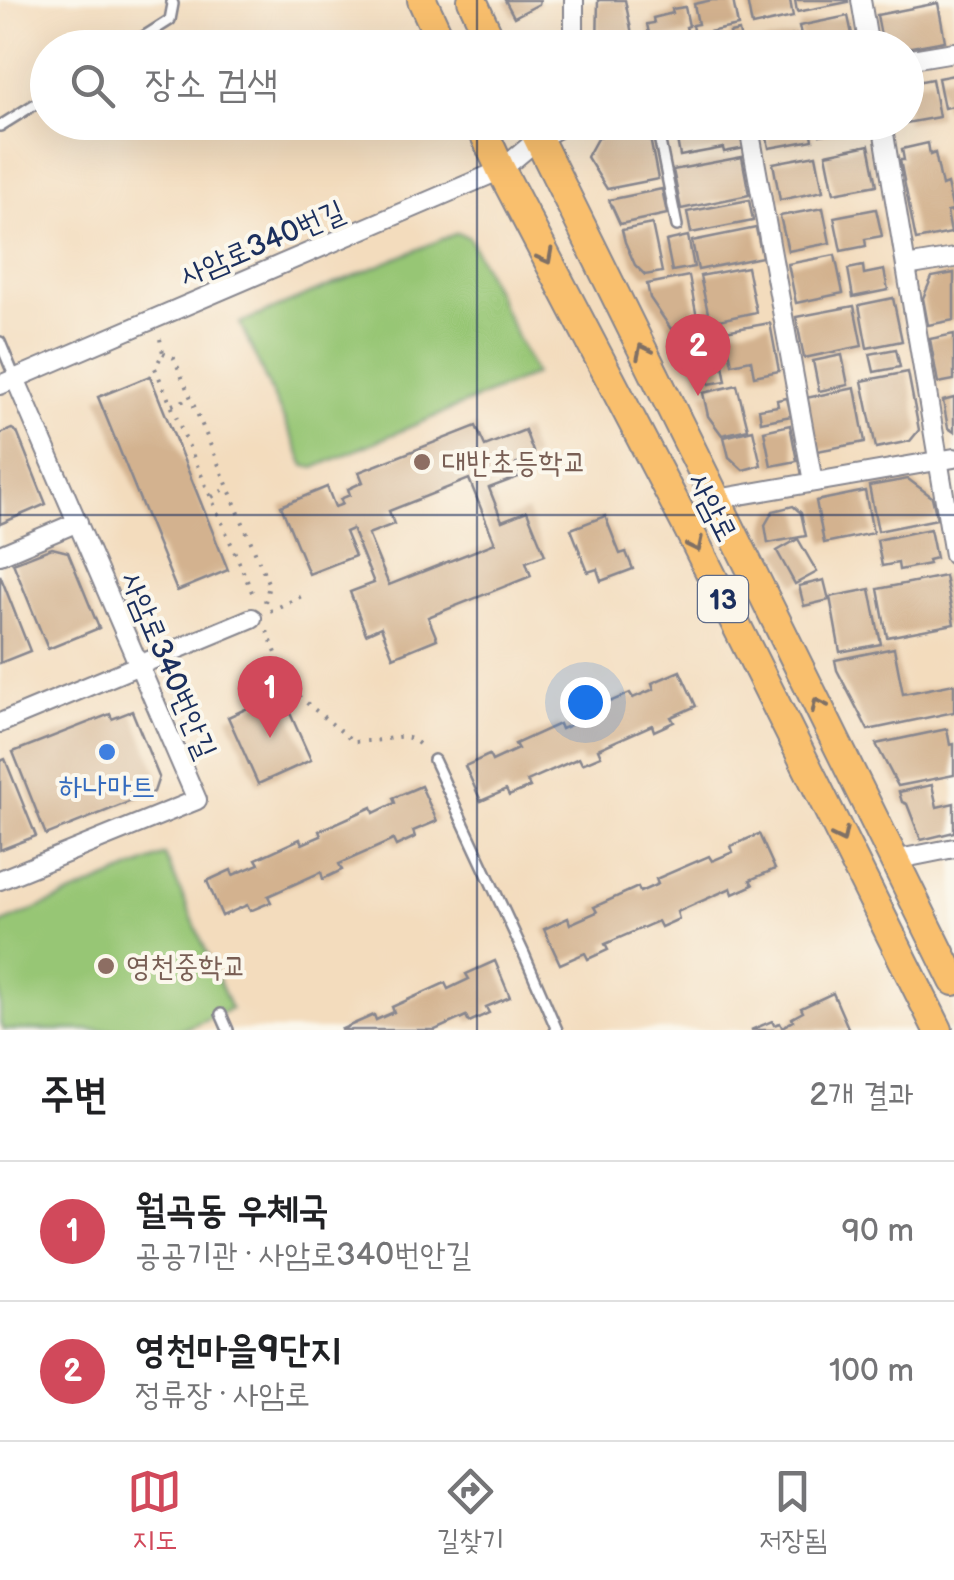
<!DOCTYPE html>
<html lang="ko">
<meta charset="utf-8">
<style>
body{margin:0;font-family:"Balsamiq Sans","Poor Story",sans-serif;background:#f6f6f6;color:#202124}
.you{position:absolute;left:585px;top:702px;width:35px;height:35px;margin:-25px;border:8px solid #fff;border-radius:50%;background:#1a73e8;box-shadow:0 0 0 15px #1a73e833}
.badge{display:grid;place-items:center;width:65px;height:65px;border-radius:50%;background:#d1495b;color:#fff;font-size:32px;font-weight:700}
.pin{position:absolute;translate:-50% -82px;filter:drop-shadow(0 2px 5px #0008)}
.pin::after{content:'';position:absolute;top:52px;width:35px;height:30px;background:inherit;clip-path:polygon(0 0,100% 0,50% 100%)}
.list{margin:0;padding:0;list-style:none}
h2{display:flex;justify-content:space-between;align-items:center;height:130px;margin:0;padding:0 40px;font-size:42px}
h2 small{font-size:32px;font-weight:400;color:#757577}
.list li{display:grid;grid-template-columns:65px 1fr auto;gap:30px;align-items:center;box-sizing:border-box;height:140px;padding:0 40px;border-top:2px solid #e0e0e0}
.list b{display:block;font-size:38px;white-space:nowrap}
.list p{margin:0;font-size:32px;white-space:nowrap;color:#757577}
.list em{font-size:32px;font-style:normal;color:#757577}
.icon{flex:none;width:55px;height:55px;fill:none;stroke:currentColor;stroke-width:2;stroke-linecap:round;stroke-linejoin:round}
.map{position:relative;flex:none;width:954px;height:1030px;overflow:hidden}
.search{position:absolute;background:#fff;box-shadow:0 10px 40px #0002;left:30px;right:30px;top:30px;height:110px;display:flex;align-items:center;gap:25px;box-sizing:border-box;padding:0 35px;border-radius:55px;color:#757577;font-size:38px}
.sheet{height:410px;background:#fff}
nav{display:flex;justify-content:space-around;align-items:center;box-sizing:border-box;height:140px;border-top:2px solid #e0e0e0;background:#fff;font-size:28px;color:#757577}
nav a{display:grid;justify-items:center;gap:5px}
nav .on{color:#d1495b}
.map>svg:first-child{display:block}
.green{fill:#97c674;stroke:#597a69;stroke-width:2.5}
.building{fill:#d3b28f;fill-rule:evenodd}
.lines{fill:none;stroke-linecap:round;stroke-linejoin:round}
.lane-casing{stroke:#87868e;stroke-width:14}
.street-casing{stroke:#87868e;stroke-width:22}
.primary-casing{stroke:#87868e;stroke-width:32}
.path{stroke:#87868e;stroke-width:4;stroke-dasharray:2.5 8;stroke-linecap:butt}
.lane{stroke:#fff;stroke-width:9}
.street{stroke:#fff;stroke-width:18}
.primary{stroke:#f9bf6d;stroke-width:28}
.oneway{stroke:#7f7065}
.grid{fill:none;stroke:#1b2f5e;stroke-width:2.5;stroke-opacity:0.55}
.education-dot{fill:#8d6e63;stroke:#fbf7ec;stroke-width:4}
.shop-dot{fill:#3f7fe0;stroke:#fbf7ec;stroke-width:4}
.labels{text-anchor:middle;stroke-width:8;stroke-linejoin:round;paint-order:stroke}
.shield{fill:#fbf7ec;stroke:#5e6b89;stroke-width:2.5}
.shield-label{font-size:28px;font-weight:bold;fill:#1b2f5e}
.street-label{font-size:30px;fill:#1b2f5e;stroke:#fbf7ec}
.education-label{font-size:30px;fill:#785e54;stroke:#fbf7ec;text-anchor:start}
.shop-label{font-size:30px;fill:#366cbe;stroke:#fbf7ec}
</style>
<div class="map">
<svg width="954" height="1030" viewBox="0 0 954 1030">
<rect width="100%" height="100%" fill="#fbf7ec"/>
<filter id="ink" filterUnits="userSpaceOnUse"><feTurbulence type="fractalNoise" baseFrequency=".01" numOctaves="2"/><feDisplacementMap in="SourceGraphic" scale="20" xChannelSelector="R" yChannelSelector="G"/><feConvolveMatrix kernelMatrix="1 2 1 2 8 2 1 2 1" color-interpolation-filters="sRGB"/></filter>
<filter id="wash" filterUnits="userSpaceOnUse"><feTurbulence type="fractalNoise" baseFrequency=".0048" numOctaves="4" result="noise"/><feDisplacementMap in="SourceGraphic" scale="40" xChannelSelector="R" yChannelSelector="G"/><feGaussianBlur stdDeviation="2.25" result="paint"/><feColorMatrix in="noise" values="0 0 0 0 0 0 0 0 0 0 0 0 0 0 0 0 0 1.4 0 .05"/><feComposite in="paint" operator="in"/></filter>
<g filter="url(#wash)">
<rect width="100%" height="100%" fill="#f3dcbd"/>
<g class="green">
<path d="M 457,233 L 469,237 L 535,374 L 330,461 L 314,468 L 305,466 L 240,323 Z"/>
<path d="M 165,855 L 231,1009 L 181,1030 L 3,1030 L 0,1023 L 0,924 Z"/>
</g>
<g id="blocks">
<g class="building">
<path d="M 505,0 L 540,0 L 539,4 L 514,17 Z"/>
<path d="M 598,0 L 625,0 L 634,44 L 618,48 L 597,48 Z"/>
<path d="M 712,0 L 733,0 L 738,26 L 694,35 L 692,25 L 698,24 L 694,4 Z"/>
<path d="M 747,0 L 790,0 L 793,17 L 752,26 Z"/>
<path d="M 795,0 L 848,0 L 848,2 L 797,12 Z"/>
<path d="M 938,3 L 945,41 L 906,48 L 893,48 L 882,41 L 877,15 Z"/>
<path d="M 685,7 L 689,26 L 686,27 L 688,34 L 657,40 L 656,37 L 650,38 L 647,24 L 654,23 L 653,18 L 673,13 L 672,9 Z"/>
<path d="M 848,16 L 853,39 L 847,48 L 804,48 L 799,26 Z"/>
<path d="M 739,31 L 742,48 L 695,48 L 695,46 L 731,39 L 730,33 Z"/>
<path d="M 796,35 L 798,48 L 754,48 L 754,44 Z"/>
<path d="M 954,75 L 954,106 L 944,108 L 938,78 Z"/>
<path d="M 932,79 L 939,117 L 906,123 L 906,84 Z"/>
<path d="M 677,122 L 740,122 L 745,148 L 724,152 L 723,148 L 680,156 L 674,123 Z"/>
<path d="M 764,122 L 810,122 L 813,140 L 769,148 Z"/>
<path d="M 817,122 L 874,122 L 875,124 L 820,135 Z"/>
<path d="M 632,131 L 633,136 L 649,133 L 658,179 L 607,189 L 587,157 L 598,137 Z"/>
<path d="M 928,143 L 930,155 L 935,153 L 942,186 L 947,184 L 953,211 L 947,212 L 951,233 L 916,240 L 900,160 L 904,160 L 902,149 Z"/>
<path d="M 869,145 L 877,185 L 834,193 L 826,154 Z"/>
<path d="M 816,155 L 823,191 L 780,200 L 773,163 Z"/>
<path d="M 742,157 L 749,195 L 681,209 L 673,170 Z"/>
<path d="M 662,189 L 667,214 L 620,224 L 609,200 Z"/>
<path d="M 749,200 L 753,221 L 691,233 L 687,212 Z"/>
<path d="M 823,208 L 830,243 L 788,251 L 780,216 Z"/>
<path d="M 876,209 L 882,236 L 865,239 L 866,246 L 841,251 L 834,217 Z"/>
<path d="M 652,224 L 662,272 L 645,275 L 635,265 L 625,242 L 622,230 Z"/>
<path d="M 756,228 L 762,257 L 698,270 L 692,241 Z"/>
<path d="M 688,236 L 694,267 L 672,271 L 666,241 Z"/>
<path d="M 835,255 L 843,293 L 796,303 L 788,264 Z"/>
<path d="M 863,266 L 864,274 L 884,270 L 888,290 L 853,297 L 848,269 Z"/>
<path d="M 747,267 L 756,312 L 710,322 L 700,276 Z"/>
<path d="M 954,273 L 954,320 L 928,325 L 923,298 L 932,277 Z"/>
<path d="M 689,276 L 698,323 L 671,329 L 650,298 L 647,284 Z"/>
<path d="M 893,298 L 902,341 L 867,348 L 859,305 Z"/>
<path d="M 854,306 L 862,346 L 804,358 L 796,317 Z"/>
<path d="M 770,323 L 779,371 L 754,376 L 751,360 L 732,364 L 725,331 Z"/>
<path d="M 716,327 L 726,381 L 709,384 L 707,376 L 700,377 L 677,336 Z"/>
<path d="M 954,334 L 954,380 L 938,383 L 930,339 Z"/>
<path d="M 896,349 L 900,367 L 874,372 L 870,354 Z"/>
<path d="M 842,355 L 848,385 L 819,391 L 813,361 Z"/>
<path d="M 908,372 L 919,430 L 910,441 L 876,448 L 862,381 Z"/>
<path d="M 150,376 L 228,570 L 177,591 L 98,397 Z"/>
<path d="M 737,385 L 748,429 L 722,435 L 708,416 L 703,393 Z"/>
<path d="M 855,388 L 865,442 L 817,451 L 806,398 Z"/>
<path d="M 787,398 L 791,416 L 761,422 L 759,409 L 778,406 L 777,400 Z"/>
<path d="M 954,398 L 954,432 L 948,428 L 943,401 Z"/>
<path d="M 790,425 L 797,461 L 771,466 L 764,431 Z"/>
<path d="M 476,426 L 485,446 L 525,430 L 535,457 L 516,464 L 521,476 L 489,488 L 502,521 L 527,511 L 545,555 L 526,562 L 531,576 L 428,617 L 437,639 L 393,657 L 381,627 L 366,634 L 350,592 L 374,583 L 352,529 L 345,532 L 355,556 L 309,574 L 281,506 L 327,487 L 335,507 L 343,504 L 340,499 L 350,495 L 348,489 L 363,482 L 359,472 ZM 469,479 L 495,543 L 389,585 L 368,534 L 394,524 L 389,511 Z"/>
<path d="M 12,429 L 17,432 L 46,504 L 0,524 L 0,434 Z"/>
<path d="M 753,430 L 761,465 L 743,470 L 729,457 L 724,437 Z"/>
<path d="M 908,479 L 932,497 L 937,519 L 878,531 L 869,486 Z"/>
<path d="M 865,491 L 873,533 L 824,543 L 816,501 Z"/>
<path d="M 793,506 L 801,513 L 806,536 L 768,543 L 765,525 L 773,511 Z"/>
<path d="M 605,516 L 620,554 L 626,552 L 633,569 L 601,581 L 597,569 L 588,572 L 571,529 Z"/>
<path d="M 930,529 L 936,558 L 928,560 L 929,564 L 899,570 L 898,563 L 882,566 L 877,540 Z"/>
<path d="M 798,539 L 817,572 L 795,584 L 777,551 Z"/>
<path d="M 52,548 L 68,552 L 99,628 L 48,649 L 13,563 Z"/>
<path d="M 0,575 L 30,651 L 0,663 Z"/>
<path d="M 945,576 L 954,624 L 887,637 L 878,589 Z"/>
<path d="M 824,580 L 829,600 L 804,606 L 799,586 Z"/>
<path d="M 870,589 L 881,644 L 840,652 L 830,597 Z"/>
<path d="M 894,648 L 903,694 L 954,684 L 954,712 L 868,730 L 837,670 L 835,660 Z"/>
<path d="M 680,671 L 696,706 L 671,717 L 674,722 L 654,731 L 652,725 L 598,749 L 601,756 L 582,764 L 579,758 L 527,781 L 530,787 L 509,796 L 506,790 L 481,801 L 465,766 L 489,755 L 492,761 L 518,749 L 515,744 L 559,724 L 561,729 L 580,721 L 577,716 L 630,693 L 633,698 L 654,689 L 652,683 Z"/>
<path d="M 281,693 L 311,760 L 258,784 L 228,717 Z"/>
<path d="M 132,711 L 159,777 L 154,792 L 46,835 L 13,752 L 110,714 L 112,719 Z"/>
<path d="M 947,729 L 950,745 L 954,744 L 954,775 L 898,786 L 876,744 Z"/>
<path d="M 5,759 L 36,836 L 0,850 L 0,761 Z"/>
<path d="M 932,785 L 937,807 L 954,803 L 954,832 L 921,840 L 907,804 L 902,802 L 899,792 Z"/>
<path d="M 421,786 L 437,821 L 413,831 L 415,837 L 396,846 L 393,840 L 339,864 L 342,870 L 323,879 L 321,872 L 268,896 L 271,902 L 250,911 L 247,905 L 222,916 L 207,881 L 231,870 L 233,875 L 259,864 L 256,859 L 300,839 L 302,844 L 321,836 L 319,831 L 372,807 L 374,813 L 395,803 L 393,798 Z"/>
<path d="M 759,834 L 775,869 L 750,880 L 753,885 L 733,894 L 731,888 L 677,912 L 679,919 L 661,927 L 658,921 L 605,944 L 608,950 L 588,959 L 585,953 L 560,964 L 544,929 L 568,918 L 570,924 L 597,912 L 594,907 L 638,887 L 640,892 L 658,884 L 656,879 L 709,856 L 712,861 L 733,852 L 731,846 Z"/>
<path d="M 495,961 L 510,997 L 486,1007 L 489,1013 L 469,1022 L 466,1016 L 435,1030 L 340,1030 L 374,1015 L 376,1020 L 394,1012 L 392,1007 L 445,983 L 448,989 L 469,979 L 466,974 Z"/>
<path d="M 833,993 L 849,1030 L 751,1030 L 772,1021 L 774,1025 L 780,1023 L 782,1027 L 793,1021 L 792,1018 L 803,1012 L 801,1008 Z"/>
</g>
</g>
</g>
<g filter="url(#ink)">
<use href="#blocks" fill-opacity="0" stroke="#87868e" stroke-width="2.5"/>
<g class="lines">
<defs>
<g id="lane">
<path d="M 126,48 L 170,20 L 173,4 L 171,0"/>
<path d="M 656,122 L 677,226"/>
<path d="M 0,126 L 48,96"/>
<path d="M 0,342 L 15,378"/>
<path d="M 434,760 L 525,956 L 557,1030"/>
<path d="M 221,1014 L 228,1030"/>
</g>
<g id="street">
<path d="M 574,0 L 574,48"/>
<path d="M 861,0 L 869,48"/>
<path d="M 906,60 L 954,52"/>
<path d="M 748,122 L 813,482"/>
<path d="M 882,122 L 954,555"/>
<path d="M 906,266 L 954,258"/>
<path d="M 0,385 L 501,170 L 538,139 L 570,122"/>
<path d="M 717,499 L 954,458"/>
<path d="M 0,555 L 78,522"/>
<path d="M 0,723 L 252,618"/>
<path d="M 894,860 L 954,848"/>
<path d="M 0,880 L 197,800 L 15,378"/>
</g>
<g id="primary">
<path d="M 422,0 L 444,48"/>
<path d="M 472,0 L 494,48"/>
<path d="M 479,122 L 501,170 L 688,528 L 938,1030"/>
<path d="M 530,122 L 954,981"/>
</g>
</defs>
<use href="#lane" class="lane-casing"/>
<use href="#street" class="street-casing"/>
<use href="#primary" class="primary-casing"/>
<g class="path">
<path d="M 160,339 L 163,353 L 155,368 L 255,599"/>
<path d="M 163,353 L 174,358 L 269,585 L 265,602"/>
<path d="M 172,405 L 191,398"/>
<path d="M 212,497 L 228,487"/>
<path d="M 270,611 L 304,595"/>
<path d="M 267,631 L 291,690 L 354,742 C 364,741 373,741 382,740 C 401,736 409,733 424,749"/>
</g>
<use href="#lane" class="lane"/>
<use href="#street" class="street"/>
<use href="#primary" class="primary"/>
</g>
<defs><path id="oneway-chevron" d="M-2-3.5L2.5 0L-2 3.5" fill="none" stroke-width="1.6" stroke-linecap="round" stroke-linejoin="round" transform="scale(2.5)"/></defs>
<g class="oneway">
<use href="#oneway-chevron" transform="translate(546 257) rotate(62)"/>
<use href="#oneway-chevron" transform="translate(643 351) rotate(-116)"/>
<use href="#oneway-chevron" transform="translate(696 545) rotate(64)"/>
<use href="#oneway-chevron" transform="translate(818 705) rotate(-116)"/>
<use href="#oneway-chevron" transform="translate(841 836) rotate(64)"/>
</g>
</g>
<path class="grid" d="M 477,0 L 477,48M 477,122 L 477,1030M 0,515 L 954,515"/>
<g class="education-dot">
<circle cx="422" cy="462" r="10"/>
<circle cx="106" cy="966" r="10"/>
</g>
<circle class="shop-dot" cx="107" cy="752" r="10"/>
<g class="labels">
<rect class="shield" x="698" y="576" width="50" height="46" rx="8"/>
<g class="shield-label">
<text x="723" y="609">13</text>
</g>
<g class="street-label">
<text transform="translate(262 243) rotate(-23)" y="10">사암로340번길</text>
<text transform="translate(713 507) rotate(63)" y="10">사암로</text>
<text transform="translate(169 665) rotate(67)" y="10">사암로340번안길</text>
</g>
<g class="education-label">
<text x="442" y="472">대반초등학교</text>
<text x="126" y="976">영천중학교</text>
</g>
<g class="shop-label">
<text x="107" y="796">하나마트</text>
</g>
</g>
</svg>
<div class="you"></div>
<div class="pin badge" style="left:270px;top:738px">1</div>
<div class="pin badge" style="left:698px;top:396px">2</div>
<div class="search"><svg class="icon" aria-label="search" viewBox="0 0 24 24"><circle cx="10" cy="10" r="6"/><path d="M15 15l6 6"/></svg>장소 검색</div>
</div>
<section class="sheet">
<h2>주변<small>2개 결과</small></h2>
<ul class="list">
<li><span class="badge">1</span><div><b>월곡동 우체국</b><p>공공기관 · 사암로340번안길</p></div><em>90 m</em></li>
<li><span class="badge">2</span><div><b>영천마을9단지</b><p>정류장 · 사암로</p></div><em>100 m</em></li>
</ul>
</section>
<nav>
<a class="on"><svg class="icon" aria-label="map" viewBox="0 0 24 24"><path d="M3 6l6-2 6 2 6-2v14l-6 2-6-2-6 2zM9 4v14M15 6v14"/></svg>지도</a>
<a><svg class="icon" aria-label="directions" viewBox="0 0 24 24"><path d="M12 3l9 9-9 9-9-9zM9 14v-3h6M13 9l2 2-2 2"/></svg>길찾기</a>
<a><svg class="icon" aria-label="saved" viewBox="0 0 24 24"><path d="M7 4h10v16l-5-4-5 4z"/></svg>저장됨</a>
</nav>
